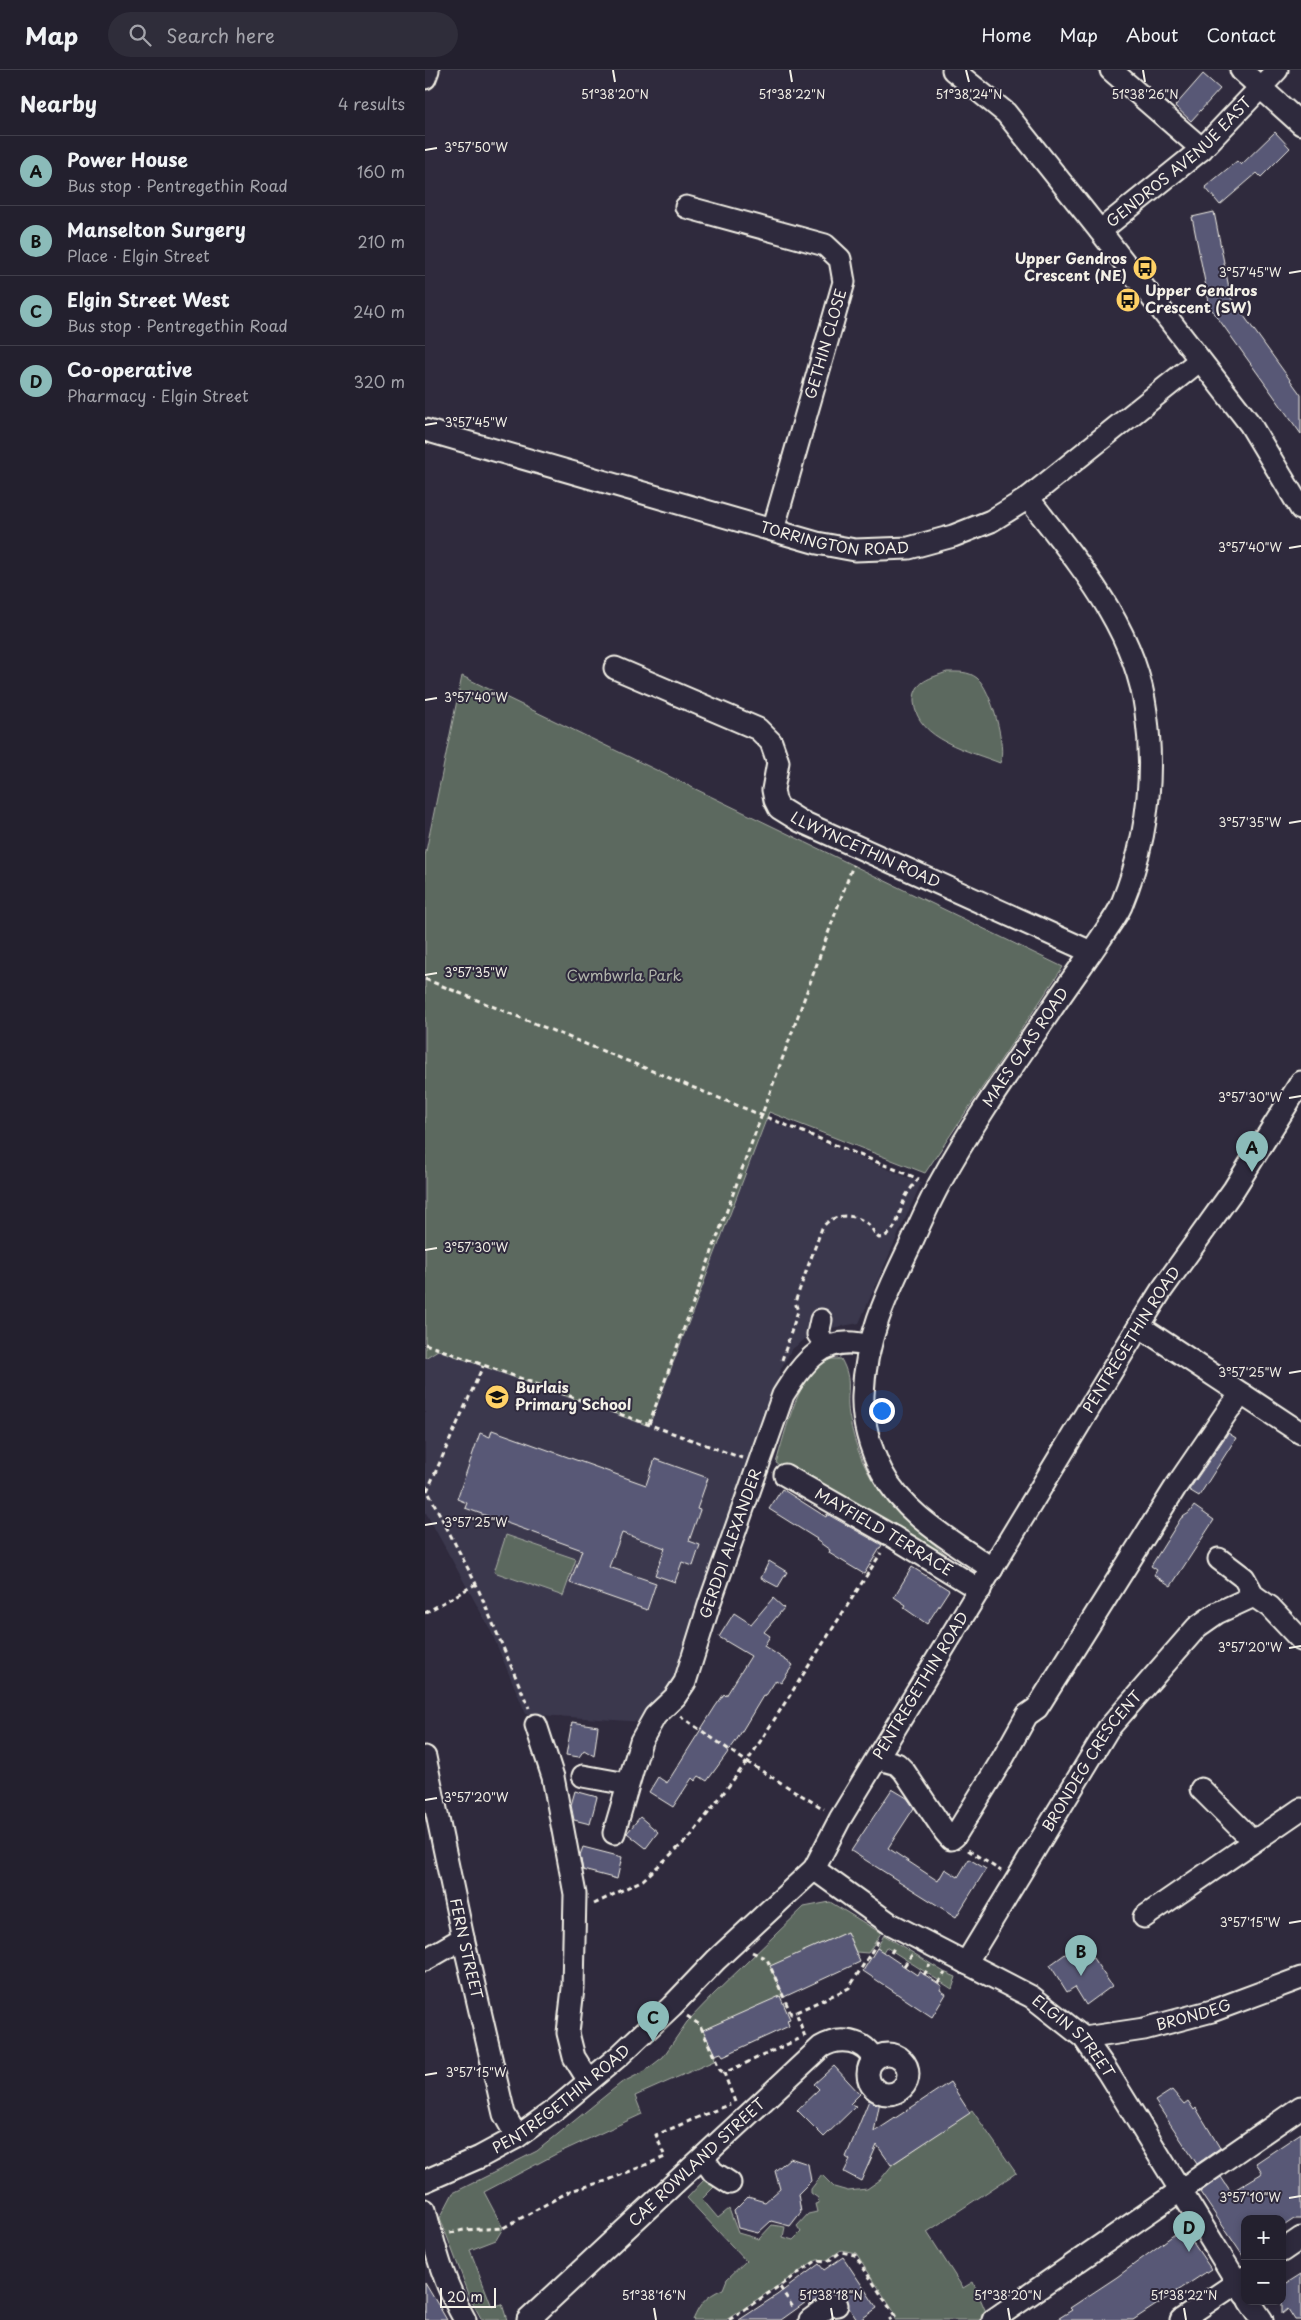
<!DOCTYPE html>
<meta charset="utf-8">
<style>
body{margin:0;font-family:"Playpen Sans",sans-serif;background:#2f2d3a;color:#f1f3f6}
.controls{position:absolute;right:15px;bottom:15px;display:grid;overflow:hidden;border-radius:10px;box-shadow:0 2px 8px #0003}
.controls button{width:45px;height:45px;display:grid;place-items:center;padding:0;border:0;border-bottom:1px solid #403e4a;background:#23202e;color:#f1f3f6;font:25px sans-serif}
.scale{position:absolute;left:15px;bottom:12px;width:56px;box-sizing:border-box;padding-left:5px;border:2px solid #f4f1e8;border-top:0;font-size:14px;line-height:18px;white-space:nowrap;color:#f4f1e8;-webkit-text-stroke:4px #2f2a3d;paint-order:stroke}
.you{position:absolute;left:456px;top:1340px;width:18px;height:18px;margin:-12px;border:4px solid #fff;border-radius:50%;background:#1a73e8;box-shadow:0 0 0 8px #1a73e833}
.badge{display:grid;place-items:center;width:32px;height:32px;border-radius:50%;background:#8bbbb9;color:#111;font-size:16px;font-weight:700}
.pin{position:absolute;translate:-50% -41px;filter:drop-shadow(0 1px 2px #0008)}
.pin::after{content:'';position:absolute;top:26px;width:18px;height:15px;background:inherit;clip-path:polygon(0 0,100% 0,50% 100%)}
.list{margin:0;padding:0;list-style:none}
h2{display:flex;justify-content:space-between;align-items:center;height:65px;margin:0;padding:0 20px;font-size:21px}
h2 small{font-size:16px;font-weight:400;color:#a3a3aa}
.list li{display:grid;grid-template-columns:32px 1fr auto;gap:15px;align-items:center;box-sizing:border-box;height:70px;padding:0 20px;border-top:1px solid #403e4a}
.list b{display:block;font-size:19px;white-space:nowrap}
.list p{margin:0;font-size:16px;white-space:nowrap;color:#a3a3aa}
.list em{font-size:16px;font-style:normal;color:#a3a3aa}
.icon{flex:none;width:28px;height:28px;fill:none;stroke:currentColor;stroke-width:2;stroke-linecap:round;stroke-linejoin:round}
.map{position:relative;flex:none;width:876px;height:2250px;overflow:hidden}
header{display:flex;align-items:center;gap:30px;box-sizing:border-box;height:70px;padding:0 25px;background:#23202e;border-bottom:1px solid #403e4a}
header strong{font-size:24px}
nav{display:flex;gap:28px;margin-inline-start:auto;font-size:18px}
.search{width:350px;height:45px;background:#2f2d3a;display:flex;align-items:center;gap:12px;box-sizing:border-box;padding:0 18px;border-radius:28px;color:#a3a3aa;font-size:19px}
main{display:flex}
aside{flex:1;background:#23202e}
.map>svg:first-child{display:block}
.built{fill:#3b384e}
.green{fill:#5c695f;stroke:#a8ada4}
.building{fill:#585976;stroke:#f4f1e8}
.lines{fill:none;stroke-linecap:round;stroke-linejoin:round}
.minor-casing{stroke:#f4f1e8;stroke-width:25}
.path{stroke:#f4f1e8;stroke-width:3;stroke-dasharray:5 4;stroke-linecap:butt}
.minor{stroke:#2f2a3d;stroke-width:21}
.ticks{fill:none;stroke:#f4f1e8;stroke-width:2}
.labels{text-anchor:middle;stroke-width:4;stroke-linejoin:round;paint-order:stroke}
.street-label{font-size:15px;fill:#f4f1e8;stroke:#2f2a3d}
.poi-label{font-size:15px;font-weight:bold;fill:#f4f1e8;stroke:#2f2a3d;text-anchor:start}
.park-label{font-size:15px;fill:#b0b4aa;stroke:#2f2a3d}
.ticks-label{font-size:12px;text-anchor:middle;fill:#f4f1e8;stroke:#2f2a3d;stroke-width:4;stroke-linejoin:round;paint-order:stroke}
</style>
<header>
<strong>Map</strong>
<div class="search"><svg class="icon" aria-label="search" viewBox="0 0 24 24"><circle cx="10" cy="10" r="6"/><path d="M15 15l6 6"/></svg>Search here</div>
<nav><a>Home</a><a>Map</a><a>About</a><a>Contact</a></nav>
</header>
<main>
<aside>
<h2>Nearby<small>4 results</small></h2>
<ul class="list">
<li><span class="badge">A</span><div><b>Power House</b><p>Bus stop · Pentregethin Road</p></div><em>160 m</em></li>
<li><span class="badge">B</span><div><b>Manselton Surgery</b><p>Place · Elgin Street</p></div><em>210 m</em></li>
<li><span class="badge">C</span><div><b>Elgin Street West</b><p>Bus stop · Pentregethin Road</p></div><em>240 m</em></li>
<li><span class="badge">D</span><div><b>Co-operative</b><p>Pharmacy · Elgin Street</p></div><em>320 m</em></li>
</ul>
</aside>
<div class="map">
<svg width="876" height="2250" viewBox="0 0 876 2250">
<rect width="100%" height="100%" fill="#2f2a3d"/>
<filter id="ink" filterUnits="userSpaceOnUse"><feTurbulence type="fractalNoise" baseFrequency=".02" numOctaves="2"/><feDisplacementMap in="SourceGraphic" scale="10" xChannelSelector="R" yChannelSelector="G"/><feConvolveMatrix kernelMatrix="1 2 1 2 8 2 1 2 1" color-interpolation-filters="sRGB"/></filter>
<g filter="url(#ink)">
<path class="built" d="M 341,1049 L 496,1113 L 434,1253 L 406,1258 L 385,1265 L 366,1280 L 356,1299 L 257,1594 L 247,1614 L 219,1652 L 101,1644 L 65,1559 L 0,1441 L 0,1288 L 13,1280 L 224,1356 Z"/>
<g class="green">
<path d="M 522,602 C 533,602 543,601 552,608 C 566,619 582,677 575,693 C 545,681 492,670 489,632 C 488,611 506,608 522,602 Z"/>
<path d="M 37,606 L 638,897 L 500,1103 L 344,1042 L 224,1356 L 13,1280 L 0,1288 L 0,786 Z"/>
<path d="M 407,1289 L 416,1289 C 429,1312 420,1322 424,1345 C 436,1415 471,1443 523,1486 L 522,1493 L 513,1491 L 351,1393 C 360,1364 374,1296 407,1289 Z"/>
<path d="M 81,1465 L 151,1489 L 138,1526 L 69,1502 Z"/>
<path d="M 405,1832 L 456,1863 L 443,1883 L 431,1882 L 422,1862 L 346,1896 L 359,1925 L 279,1960 L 290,1985 L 289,1991 L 210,2026 L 217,2044 L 131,2084 L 59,2122 L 78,2158 L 71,2170 L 45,2180 L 67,2237 L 77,2234 L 82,2250 L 57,2250 L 47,2232 L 15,2148 L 28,2123 L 112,2081 L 196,2013 L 220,2001 L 238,1987 L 262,1952 L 289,1924 L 379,1837 Z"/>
<path d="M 459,1865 L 519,1902 L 531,1907 L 527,1919 L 461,1877 L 458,1882 L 452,1878 Z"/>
<path d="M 547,2040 L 591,2103 L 502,2162 L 538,2218 L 548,2212 L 561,2242 L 556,2250 L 470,2250 L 471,2245 L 431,2183 L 416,2180 L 402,2190 L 392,2190 L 301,2250 L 268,2250 C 275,2234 281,2226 298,2219 L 302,2209 L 321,2191 L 262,2128 L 279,2110 L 287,2112 L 289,2117 L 277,2129 L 293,2148 L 304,2139 L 313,2163 L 334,2169 L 347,2155 L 360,2157 L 358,2167 L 368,2170 L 376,2162 L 372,2156 L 383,2144 L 392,2142 L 390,2134 L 394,2133 L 393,2128 L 386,2123 L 386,2119 L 397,2105 L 409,2117 L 423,2121 L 442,2119 L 455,2110 L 468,2094 Z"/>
</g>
<g class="building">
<path d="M 778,4 L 795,19 L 766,51 L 750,36 Z"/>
<path d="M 850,62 L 865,78 L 836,107 L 832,103 L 795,135 L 780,117 L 812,91 L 816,95 Z"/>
<path d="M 789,142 L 806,228 L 876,325 L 876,364 L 785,237 L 767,147 Z"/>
<path d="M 67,1360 L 221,1415 L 230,1389 L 283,1408 L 272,1439 L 275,1440 L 264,1471 L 275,1475 L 268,1496 L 257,1492 L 250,1512 L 230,1505 L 240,1478 L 197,1463 L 184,1497 L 231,1513 L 222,1540 L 145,1513 L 157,1480 L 40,1438 L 42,1433 L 32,1429 L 55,1363 L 65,1367 Z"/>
<path d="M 803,1363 L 811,1368 L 774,1426 L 764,1420 Z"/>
<path d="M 357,1419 L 401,1447 L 402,1444 L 457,1475 L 439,1504 L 404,1483 L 405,1480 L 391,1470 L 392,1469 L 344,1439 Z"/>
<path d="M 769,1436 L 789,1450 L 746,1516 L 729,1505 L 732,1500 L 726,1496 L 756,1448 L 764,1443 Z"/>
<path d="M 344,1491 L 362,1502 L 353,1517 L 336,1508 Z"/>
<path d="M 487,1497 L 524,1520 L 502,1554 L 479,1538 L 481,1535 L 469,1527 Z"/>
<path d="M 348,1528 L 359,1538 L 339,1562 L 345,1566 L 339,1576 L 368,1595 L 356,1613 L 351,1610 L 340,1627 L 338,1626 L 311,1671 L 282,1711 L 274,1706 L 270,1711 L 267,1708 L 248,1737 L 224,1722 L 233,1707 L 242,1713 L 290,1637 L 299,1624 L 301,1626 L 326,1586 L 294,1567 L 309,1543 L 326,1554 Z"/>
<path d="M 147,1652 L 173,1656 L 169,1686 L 159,1680 L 154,1687 L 141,1685 Z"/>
<path d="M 467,1719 L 482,1728 L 489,1738 L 463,1778 L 513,1811 L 520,1799 L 533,1807 L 544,1789 L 561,1799 L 531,1847 L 426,1781 Z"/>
<path d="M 150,1721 L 172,1727 L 165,1754 L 149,1750 L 146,1735 Z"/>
<path d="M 215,1747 L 233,1762 L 221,1778 L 202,1763 Z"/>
<path d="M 158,1777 L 197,1787 L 192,1809 L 158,1800 L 155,1785 Z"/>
<path d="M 422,1862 L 435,1892 L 359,1927 L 345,1896 Z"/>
<path d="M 657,1872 L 687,1916 L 661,1935 L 650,1917 L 642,1922 L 625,1895 Z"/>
<path d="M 452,1878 L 492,1905 L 494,1901 L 517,1916 L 515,1920 L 521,1924 L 507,1947 L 438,1901 Z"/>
<path d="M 355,1926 L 365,1949 L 362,1950 L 364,1956 L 298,1986 L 296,1983 L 290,1985 L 278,1960 Z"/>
<path d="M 409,1996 L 435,2024 L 425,2034 L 431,2036 L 399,2067 L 372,2040 L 394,2019 L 389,2014 Z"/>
<path d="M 525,2012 L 545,2043 L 466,2095 L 452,2075 L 436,2111 L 419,2102 L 425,2090 L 421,2087 L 451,2013 L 458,2016 L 449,2062 Z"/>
<path d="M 747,2020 L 759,2034 L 763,2031 L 769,2040 L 771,2038 L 795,2078 L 772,2094 L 730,2031 Z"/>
<path d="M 876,2063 L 876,2149 L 869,2149 L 857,2157 L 857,2149 L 820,2149 L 820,2189 L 775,2122 L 796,2107 L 806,2122 L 836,2104 L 837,2102 L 831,2093 Z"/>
<path d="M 365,2088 L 383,2094 L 386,2111 L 373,2124 L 376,2142 L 365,2156 L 346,2151 L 333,2163 L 313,2158 L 309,2141 L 323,2127 L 340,2132 L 355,2119 L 350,2101 Z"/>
<path d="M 758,2158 L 786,2199 L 708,2250 L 631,2250 L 647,2240 L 645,2238 L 692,2207 Z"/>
<path d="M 418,2187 L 452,2238 L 435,2250 L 432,2250 L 424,2238 L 422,2227 L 412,2221 L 397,2226 L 386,2234 L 384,2230 L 356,2250 L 314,2250 L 352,2225 L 394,2194 L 399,2200 Z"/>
<path d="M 876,2204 L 876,2250 L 870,2250 L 863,2239 L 857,2244 L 857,2216 Z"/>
<path d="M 0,2213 L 15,2238 L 22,2250 L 0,2250 Z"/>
</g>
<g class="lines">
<defs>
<g id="minor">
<path d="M 528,0 L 581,43 L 675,161 L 825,354 L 876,439"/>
<path d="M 686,0 L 777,79"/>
<path d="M 816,0 L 876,54"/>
<path d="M 0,8 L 3,0"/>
<path d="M 261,137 L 400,175 L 415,189 L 419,212 L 348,460"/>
<path id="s1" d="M 675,161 L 777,79 L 852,0"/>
<path id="s2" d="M 0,360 L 392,473 L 430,480 L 484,478 L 528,466 L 566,451 L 603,428 L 775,290"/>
<path id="s3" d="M 190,598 L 333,659 L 346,672 L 353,692 L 348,720 L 350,730 L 354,738 L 375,751 L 666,882"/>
<path d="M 396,1250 L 393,1264 L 402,1277"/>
<path d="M 714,1256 L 876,1363"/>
<path id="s4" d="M 360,1405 L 467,1466 L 555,1520"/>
<path d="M 794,1489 L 819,1508 L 829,1526 L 845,1537 L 876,1570"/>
<path id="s5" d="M 567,1499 C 528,1471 480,1446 457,1402 C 445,1378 437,1351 438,1325 C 440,1271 461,1225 484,1178 C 494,1156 504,1132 516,1111 C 550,1049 591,992 630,934 C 645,912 661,890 676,868 C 683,857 691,847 696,836 C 721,775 730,708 721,642 C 710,557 653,493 603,428"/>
<path d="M 111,1655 L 128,1707 L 150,1824 L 148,1918 L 143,1963 L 149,1987 L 164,2011"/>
<path id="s6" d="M 0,1687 L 38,1868 L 79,2044 L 92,2067"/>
<path d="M 454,1689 L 472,1694 L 479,1701 L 520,1762 L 526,1769 L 530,1766 L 578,1688 L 602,1645 L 612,1638 L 750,1418 L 804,1339 L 817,1324"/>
<path d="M 158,1706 L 202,1714"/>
<path d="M 776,1719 L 828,1771"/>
<path id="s7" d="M 189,1763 L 216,1671 L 230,1646 L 250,1627 L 260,1612 L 285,1532 L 358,1325 C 379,1291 400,1263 444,1276"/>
<path id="s8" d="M 389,1799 L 464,1853 L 607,1927 L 659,1968 L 682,2001 L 820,2225"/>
<path d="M 719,1847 L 876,1739"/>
<path d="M 0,1890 L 38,1868"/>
<path id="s9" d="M 541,1893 L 683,1659 L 772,1557 L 792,1543 L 829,1526"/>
<path id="s10" d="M 659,1968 L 719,1959 L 787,1941 L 876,1908"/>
<circle cx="463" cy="2004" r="20"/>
<path d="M 278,2088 L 288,2102 L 305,2113"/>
<path id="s11" d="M 0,2111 L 55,2087 L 92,2067 L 132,2038 L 195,1985 L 247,1936 L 291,1890 L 389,1799 L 415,1749 L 714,1256 L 736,1221 L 809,1119 L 876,1012"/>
<path d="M 0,2140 C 11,2182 18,2212 40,2250"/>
<path d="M 857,2181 L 876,2168"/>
<path d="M 824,2231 L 837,2250"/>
<path id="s12" d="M 103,2250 L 396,1977 C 414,1966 439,1969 449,1990"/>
<path d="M 385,2250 L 404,2236 L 412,2235"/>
<path d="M 568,2250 L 876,2037"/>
<path d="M 756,2250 L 820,2207"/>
</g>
</defs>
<use href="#minor" class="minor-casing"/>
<g class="path">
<path d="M 0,909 L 494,1109"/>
<path d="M 0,1274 L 317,1388"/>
<path d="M 357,1290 L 373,1241 L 370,1232 L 397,1158 C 408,1142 430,1143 444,1155 C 448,1159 449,1164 454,1168 C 474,1164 473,1142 481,1126 C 484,1120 489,1115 493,1109"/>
<path d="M 224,1354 L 428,795"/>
<path d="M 0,1416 L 51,1514 L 104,1638"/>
<path d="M 2,1421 L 58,1296"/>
<path d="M 0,1543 L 51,1514"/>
<path d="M 255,1646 L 322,1692 L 399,1739"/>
<path d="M 543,1780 L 576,1801"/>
<path d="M 169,1834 L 218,1810 L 266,1766 L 324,1689 L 456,1483"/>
<path d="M 327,1882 L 342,1889 L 366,1944 L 371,1942"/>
<path d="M 466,1883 L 470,1876"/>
<path d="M 479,1896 L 487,1885"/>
<path d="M 499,1905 L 505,1895"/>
<path d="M 513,1913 L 520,1903"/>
<path d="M 262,1946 L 275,1955 L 295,2000 L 299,2003"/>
<path d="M 380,1967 L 371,1942 L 424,1918 L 455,1868"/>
<path d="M 310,2032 L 299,2003 L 374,1969"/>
<path d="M 25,2163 L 39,2160 L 78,2158 L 145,2121 L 181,2111 L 240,2087 L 231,2065 L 305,2034"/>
<path d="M 355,2217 L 369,2239"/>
<path d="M 304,2250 L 391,2191 L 402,2192 L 416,2182 L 430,2185 L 470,2246 L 464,2250"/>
</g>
<use href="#minor" class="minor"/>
</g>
</g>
<path class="ticks" d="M 188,0 L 190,12M 365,0 L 367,12M 541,0 L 544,12M 718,0 L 720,12M 0,80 L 12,78M 864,203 L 876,201M 0,355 L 12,353M 864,478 L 876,476M 0,630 L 12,628M 864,753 L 876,751M 0,905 L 12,903M 864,1028 L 876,1026M 0,1180 L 12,1178M 864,1303 L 876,1301M 0,1455 L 12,1453M 864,1578 L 876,1576M 0,1730 L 12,1728M 864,1853 L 876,1851M 0,2005 L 12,2003M 864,2128 L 876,2126M 229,2238 L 231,2250M 406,2238 L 408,2250M 583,2238 L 585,2250M 759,2238 L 761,2250"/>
<defs>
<symbol id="bus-disc" viewBox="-11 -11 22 22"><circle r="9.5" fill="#ffd166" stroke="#2f2a3d"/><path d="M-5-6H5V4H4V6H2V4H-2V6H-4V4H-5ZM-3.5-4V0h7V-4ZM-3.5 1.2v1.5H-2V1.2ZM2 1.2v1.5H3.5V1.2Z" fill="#111"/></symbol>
<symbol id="school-disc" viewBox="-11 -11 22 22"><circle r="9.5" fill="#ffd166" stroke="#2f2a3d"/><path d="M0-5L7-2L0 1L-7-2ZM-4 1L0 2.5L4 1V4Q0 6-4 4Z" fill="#111"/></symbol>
</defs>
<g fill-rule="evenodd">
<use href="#bus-disc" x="706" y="184" width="28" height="28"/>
<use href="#bus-disc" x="689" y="216" width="28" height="28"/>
<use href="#school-disc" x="58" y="1313" width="28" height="28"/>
</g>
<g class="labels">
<g class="street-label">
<text dy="5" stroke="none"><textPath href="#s1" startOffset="105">GENDROS AVENUE EAST</textPath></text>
<text transform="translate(401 274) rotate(-74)" y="5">GETHIN CLOSE</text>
<text dy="5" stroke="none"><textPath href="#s2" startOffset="425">TORRINGTON ROAD</textPath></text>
<text dy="5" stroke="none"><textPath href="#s3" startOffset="339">LLWYNCETHIN ROAD</textPath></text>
<text dy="5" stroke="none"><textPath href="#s5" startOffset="616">MAES GLAS ROAD</textPath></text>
<text dy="5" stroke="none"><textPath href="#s11" startOffset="1120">PENTREGETHIN ROAD</textPath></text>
<text dy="5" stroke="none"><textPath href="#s4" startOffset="114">MAYFIELD TERRACE</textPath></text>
<text dy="5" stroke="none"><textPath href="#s7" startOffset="316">GERDDI ALEXANDER</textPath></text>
<text dy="5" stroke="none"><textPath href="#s11" startOffset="715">PENTREGETHIN ROAD</textPath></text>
<text dy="5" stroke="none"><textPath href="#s9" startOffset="238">BRONDEG CRESCENT</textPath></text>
<text dy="5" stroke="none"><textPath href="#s6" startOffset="196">FERN STREET</textPath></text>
<text dy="5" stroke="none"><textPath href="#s10" startOffset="112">BRONDEG</textPath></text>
<text dy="5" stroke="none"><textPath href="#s8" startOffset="311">ELGIN STREET</textPath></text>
<text dy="5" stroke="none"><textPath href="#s11" startOffset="160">PENTREGETHIN ROAD</textPath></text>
<text dy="5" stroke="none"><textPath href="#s12" startOffset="231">CAE ROWLAND STREET</textPath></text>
</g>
<g class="poi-label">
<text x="702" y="194" text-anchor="end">Upper Gendros<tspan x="702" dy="17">Crescent (NE)</tspan></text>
<text x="720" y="226">Upper Gendros<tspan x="720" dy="17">Crescent (SW)</tspan></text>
<text x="90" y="1323">Burlais<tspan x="90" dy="17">Primary School</tspan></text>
</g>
<g class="park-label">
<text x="199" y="911">Cwmbwrla Park</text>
</g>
</g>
<g class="ticks-label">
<text x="544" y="29">51°38'24"N</text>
<text x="720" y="29">51°38'26"N</text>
<text x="190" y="29">51°38'20"N</text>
<text x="367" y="29">51°38'22"N</text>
<text x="51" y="82">3°57'50"W</text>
<text x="825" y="207">3°57'45"W</text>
<text x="51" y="357">3°57'45"W</text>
<text x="825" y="482">3°57'40"W</text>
<text x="51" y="632">3°57'40"W</text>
<text x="825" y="757">3°57'35"W</text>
<text x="51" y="907">3°57'35"W</text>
<text x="825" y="1032">3°57'30"W</text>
<text x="51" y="1182">3°57'30"W</text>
<text x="825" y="1307">3°57'25"W</text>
<text x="51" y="1457">3°57'25"W</text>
<text x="825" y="1582">3°57'20"W</text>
<text x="51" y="1732">3°57'20"W</text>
<text x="825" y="1857">3°57'15"W</text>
<text x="51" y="2007">3°57'15"W</text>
<text x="825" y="2132">3°57'10"W</text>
<text x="229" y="2230">51°38'16"N</text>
<text x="406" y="2230">51°38'18"N</text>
<text x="583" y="2230">51°38'20"N</text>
<text x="759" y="2230">51°38'22"N</text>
</g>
</svg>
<div class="controls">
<button>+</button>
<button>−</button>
</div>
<div class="scale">20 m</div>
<div class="you"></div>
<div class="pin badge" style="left:827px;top:1102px">A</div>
<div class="pin badge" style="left:656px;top:1906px">B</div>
<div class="pin badge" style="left:228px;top:1972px">C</div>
<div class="pin badge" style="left:764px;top:2182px">D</div>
</div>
</main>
